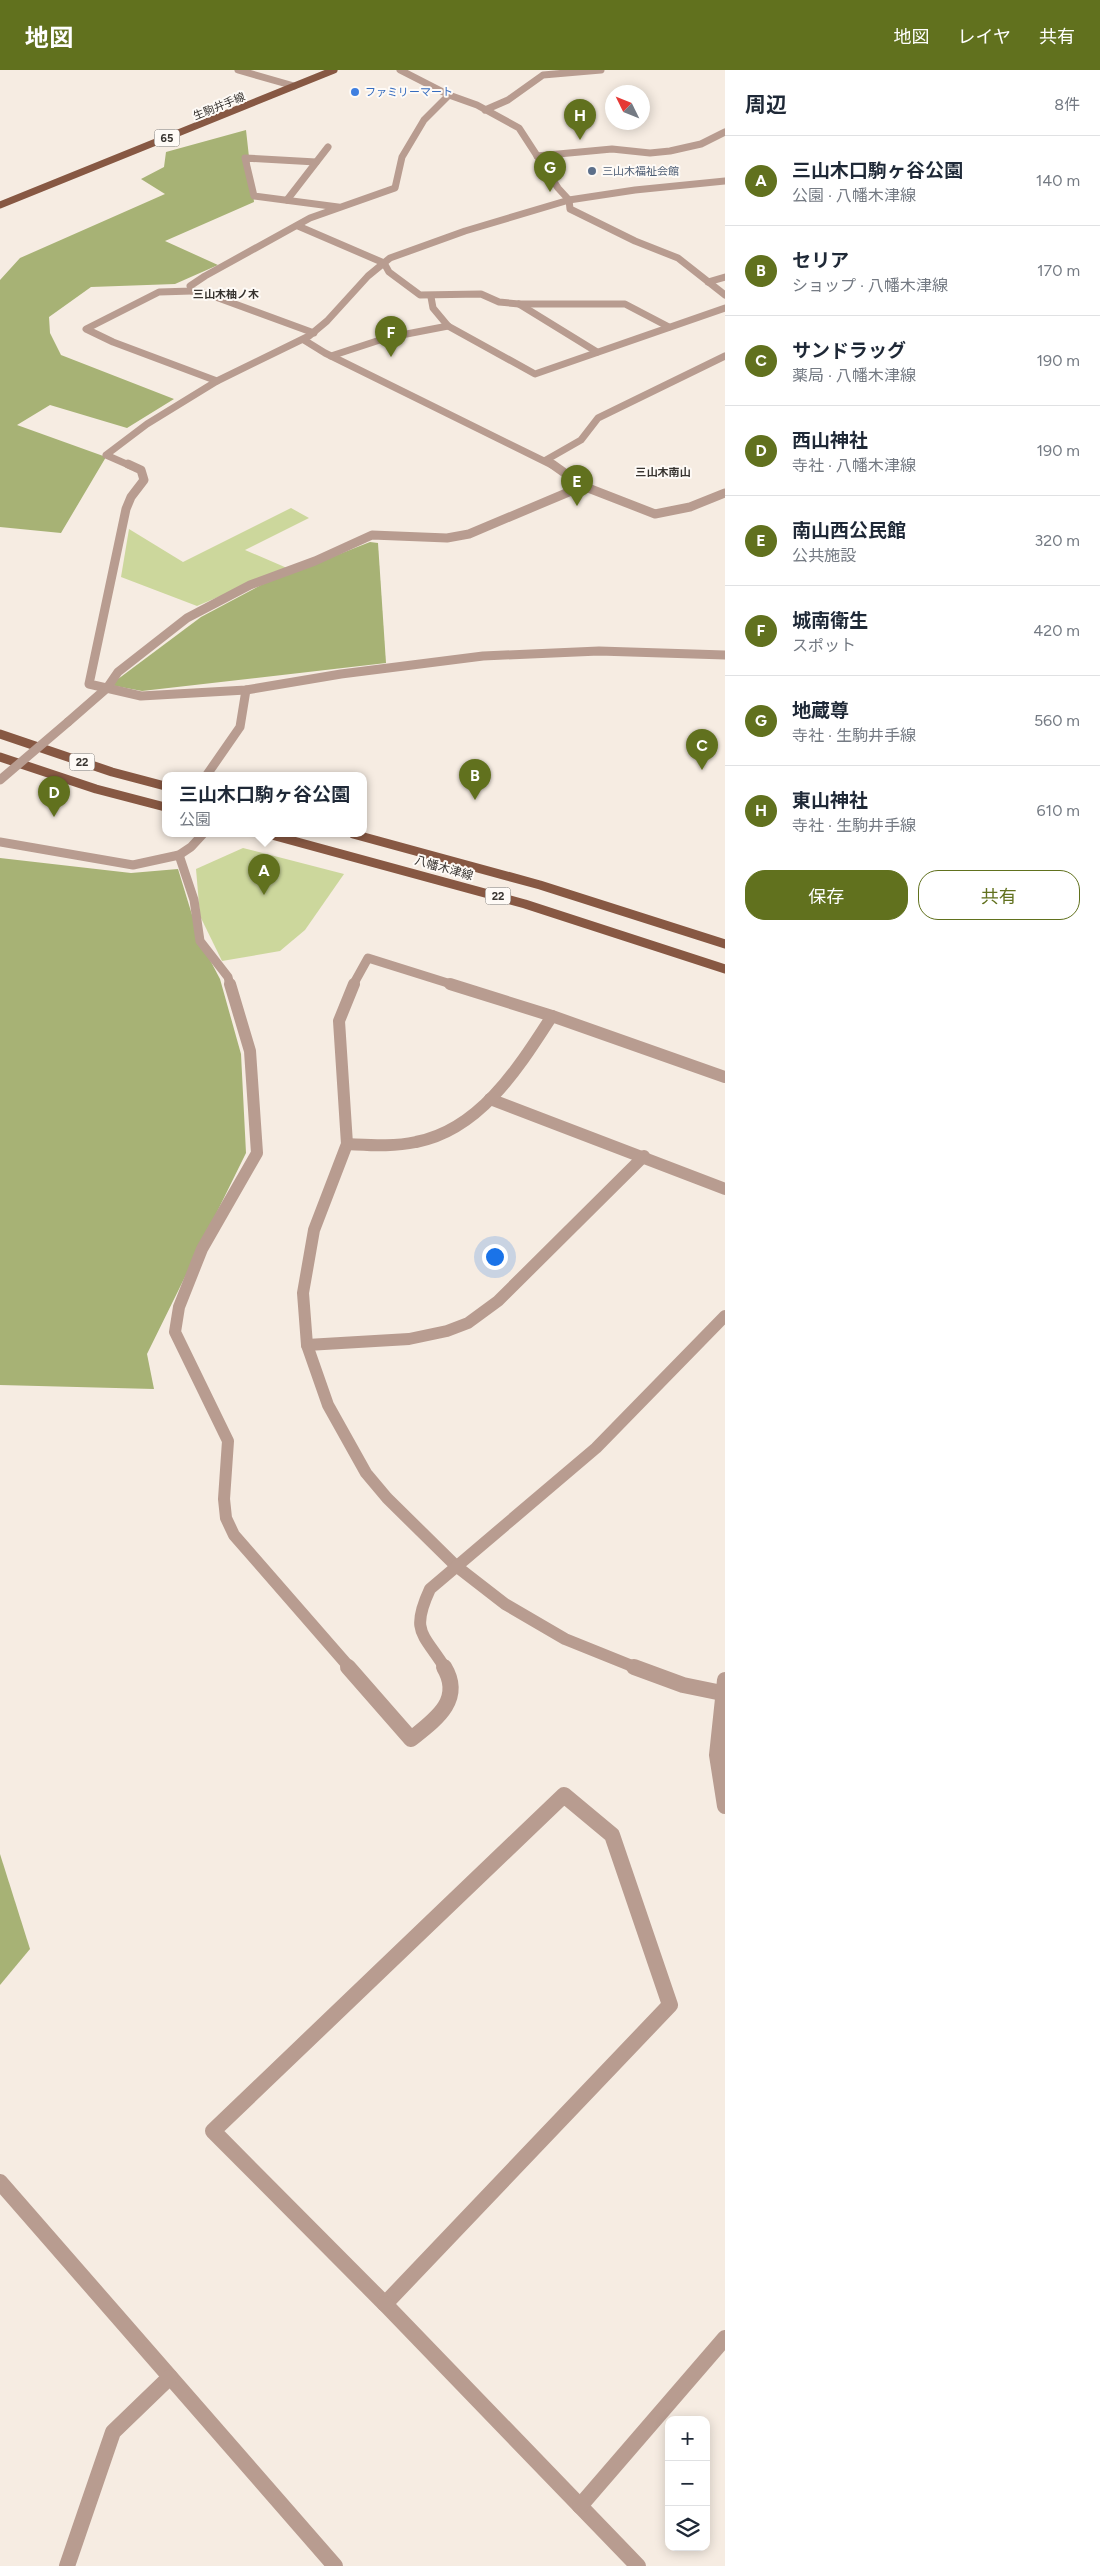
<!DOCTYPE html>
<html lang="ja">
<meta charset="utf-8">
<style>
body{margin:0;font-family:Figtree,"Noto Sans JP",sans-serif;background:#f2f2f3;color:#1f2937}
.controls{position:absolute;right:15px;bottom:15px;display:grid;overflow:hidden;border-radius:10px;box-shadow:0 2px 12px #0003}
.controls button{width:45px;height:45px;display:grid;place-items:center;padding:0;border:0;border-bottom:1px solid #e0e1e3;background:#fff;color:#1f2937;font:25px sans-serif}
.compass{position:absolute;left:605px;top:15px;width:45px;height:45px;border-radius:50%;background:#fff;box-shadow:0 2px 12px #0003;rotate:313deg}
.you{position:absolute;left:494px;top:1186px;width:18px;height:18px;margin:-12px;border:4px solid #fff;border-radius:50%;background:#1a73e8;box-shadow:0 0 0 8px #1a73e833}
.badge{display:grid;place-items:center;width:32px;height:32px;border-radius:50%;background:#61711e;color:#fff;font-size:16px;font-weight:700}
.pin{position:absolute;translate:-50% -41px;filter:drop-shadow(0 1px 2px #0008)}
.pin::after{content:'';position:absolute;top:26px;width:18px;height:15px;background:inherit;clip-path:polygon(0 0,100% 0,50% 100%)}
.popup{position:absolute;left:162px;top:702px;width:205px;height:65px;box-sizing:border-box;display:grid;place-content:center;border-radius:10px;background:#fff;filter:drop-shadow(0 1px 4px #0005);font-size:16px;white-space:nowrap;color:#747a83}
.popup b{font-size:19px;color:#1f2937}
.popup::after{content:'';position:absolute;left:50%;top:100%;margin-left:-10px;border:10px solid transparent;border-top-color:#fff}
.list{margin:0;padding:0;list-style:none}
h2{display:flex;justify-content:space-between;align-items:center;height:65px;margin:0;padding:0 20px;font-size:21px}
h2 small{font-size:16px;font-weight:400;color:#747a83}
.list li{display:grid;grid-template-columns:32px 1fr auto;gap:15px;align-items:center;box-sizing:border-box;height:90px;padding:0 20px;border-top:1px solid #e0e1e3}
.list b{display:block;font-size:19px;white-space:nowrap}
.list p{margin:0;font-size:16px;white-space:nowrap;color:#747a83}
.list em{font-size:16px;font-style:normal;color:#747a83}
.actions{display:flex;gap:10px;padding:15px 20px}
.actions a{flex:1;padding:11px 0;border:1px solid #61711e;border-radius:20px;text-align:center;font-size:18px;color:#61711e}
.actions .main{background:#61711e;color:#fff}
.icon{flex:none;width:28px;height:28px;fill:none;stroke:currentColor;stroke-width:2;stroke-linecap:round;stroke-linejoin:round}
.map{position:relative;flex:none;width:725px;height:2496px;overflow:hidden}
header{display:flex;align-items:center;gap:30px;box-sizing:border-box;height:70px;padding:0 25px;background:#61711e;color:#fff}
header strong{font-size:24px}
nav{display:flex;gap:28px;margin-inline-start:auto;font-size:18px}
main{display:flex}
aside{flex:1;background:#fff}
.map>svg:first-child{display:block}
.green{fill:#ccd79c}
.forest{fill:#a7b275}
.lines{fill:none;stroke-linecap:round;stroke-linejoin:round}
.minor-far3{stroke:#b89c90;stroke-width:7}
.minor-far2{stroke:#b89c90;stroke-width:9}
.minor-far1{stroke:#b89c90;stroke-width:12}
.minor{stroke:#b89c90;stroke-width:16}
.tertiary{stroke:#b89c90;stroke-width:16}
.primary-far1{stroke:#875843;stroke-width:7}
.primary{stroke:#875843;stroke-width:9}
.minor-bridge{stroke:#b89c90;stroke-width:9}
.shop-dot{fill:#3f7fe0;stroke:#fefaf6;stroke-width:2}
.service-dot{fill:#5c6f8a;stroke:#fefaf6;stroke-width:2}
.labels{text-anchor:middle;stroke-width:4;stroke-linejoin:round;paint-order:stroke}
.far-shop-label{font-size:11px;fill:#366cbe;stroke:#fefaf6;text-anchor:start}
.far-street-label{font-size:11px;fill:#383430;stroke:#fefaf6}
.shield{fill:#fefaf6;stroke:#736f6b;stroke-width:1}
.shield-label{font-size:11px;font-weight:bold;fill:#383430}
.far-service-label{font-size:11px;fill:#4e5e75;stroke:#fefaf6;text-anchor:start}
.far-neighbourhood-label{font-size:11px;font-weight:bold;fill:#383430;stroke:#fefaf6}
.street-label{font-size:12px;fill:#383430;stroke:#fefaf6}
</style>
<header>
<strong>地図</strong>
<nav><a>地図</a><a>レイヤ</a><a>共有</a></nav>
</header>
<main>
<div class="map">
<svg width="725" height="2496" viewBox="0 0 725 2496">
<rect width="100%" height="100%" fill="#f6ece2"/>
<g class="green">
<path d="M 291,438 L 309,448 L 245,480 L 287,498 L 197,536 L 121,507 L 129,459 L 183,492 Z"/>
<path d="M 243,778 L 344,804 L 305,860 L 280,881 L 222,891 L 200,846 L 196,799 Z"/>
</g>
<g class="forest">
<path d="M 246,60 L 254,132 L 165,171 L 218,195 L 175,214 L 91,217 L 49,247 L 50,263 L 61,285 L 174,329 L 127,358 L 50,335 L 17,355 L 106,387 L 61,463 L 0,457 L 0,210 L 20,188 L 165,124 L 141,109 L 164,97 L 166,82 Z"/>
<path d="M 370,472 L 378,473 L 386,593 L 142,621 L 110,615 L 201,547 L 261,515 Z"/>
<path d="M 0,788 L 131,803 L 178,799 L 200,871 L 220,909 L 241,984 L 246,1083 L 147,1284 L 154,1319 L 0,1315 Z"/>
<path d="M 0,1784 L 30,1879 L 0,1915 Z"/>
</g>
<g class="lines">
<g class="minor-far3">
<path d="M 238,0 L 294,16"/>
<path d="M 400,0 L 449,25 L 477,35 L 519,58 L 558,118 L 569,130 L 570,139 L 635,171 L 678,188 L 725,225"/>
<path d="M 485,40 L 508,30 L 543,5 L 601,0"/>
<path d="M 537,86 L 612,79 L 650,83 L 670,81 L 701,74 L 725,62"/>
<path d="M 316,92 L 245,88 L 254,126 L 338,137"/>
<path d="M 287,130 L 328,77"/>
<path d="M 298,156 L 384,193 L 389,202 L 420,225 L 481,224 L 499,232 L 519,234 L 625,234 L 669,257"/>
<path d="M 708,212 L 725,207"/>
<path d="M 192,221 L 202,222 L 314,263"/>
<path d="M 431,227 L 433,238 L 448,256 L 535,304 L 725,238"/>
<path d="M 519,234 L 597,282"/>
<path d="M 304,270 L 325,283 L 554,396"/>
<path d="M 331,286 L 386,268 L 448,256"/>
<path d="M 217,311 L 113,272 L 86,259 L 159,222 L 192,221 L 190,216 L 205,206 L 310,148 L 395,118 L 402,87 L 424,50 L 449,25"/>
<path d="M 546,390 L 581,370 L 598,348 L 725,286"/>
<path d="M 131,396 L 106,385 L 147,354 L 217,311 L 309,266 L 327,251 L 368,206 L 390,188 L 465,161 L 569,130 L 635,120 L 725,111"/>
</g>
<g class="minor-far2">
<path d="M 128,394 L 141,400 L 144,410 L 131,427 L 126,439 L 89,614 L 141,626 L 246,620 L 341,604 L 483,586 L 599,581 L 725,585"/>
<path d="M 552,394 L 583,416 L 655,444 L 690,437 L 725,423"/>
<path d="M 68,652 L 107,618 L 118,602 L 187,548 L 250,515 L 315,491 L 372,465 L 447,468 L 469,464 L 583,416"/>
<path d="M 206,706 L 240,657 L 246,620"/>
<path d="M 0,772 L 133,795 L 179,785 L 191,777 L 203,764"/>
<path d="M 179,785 L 194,830 L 200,871 L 228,907 L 230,915"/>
<path d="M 353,915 L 368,888 L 454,915"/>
</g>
<g class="minor-far1">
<path d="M 230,914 L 250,981 L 257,1083 L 202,1179 L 179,1237 L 175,1262 L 228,1371 L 224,1429 L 226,1448 L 234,1465 L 350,1598"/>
<path d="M 354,914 L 339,951 L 347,1074 L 314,1160 L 303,1223 L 307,1275 L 328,1335 L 366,1403 L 387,1428 L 456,1496 L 505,1534 L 565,1569 L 637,1598"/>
<path d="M 450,914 L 552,946 L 725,1007"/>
<path d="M 490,1029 L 725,1119"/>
<path d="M 347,1074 C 370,1075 393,1077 416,1072 C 480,1060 519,997 552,946"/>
<path d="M 307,1275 L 409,1269 L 447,1261 L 468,1253 L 498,1231 L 644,1086"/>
<path d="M 445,1598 C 423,1563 410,1562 430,1519 L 596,1378 L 725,1246"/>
</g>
<g class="minor">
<path d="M 348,1597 L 411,1669 C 435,1650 464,1630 444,1597"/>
<path d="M 634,1597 L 683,1615 L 722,1623"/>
<path d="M 564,1725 L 612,1765 L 670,1935 L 385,2234 L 213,2061 Z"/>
<path d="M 0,2112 L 335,2496"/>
<path d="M 385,2234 L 638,2496"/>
<path d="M 580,2436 L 725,2268"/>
<path d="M 67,2496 L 113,2362 L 170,2307"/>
</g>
<path class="tertiary" d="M 725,1610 L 717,1685 L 725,1736"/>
<path class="primary-far1" d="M 0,135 L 334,0"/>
<g class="primary">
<path d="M 0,664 L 112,702 L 165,716"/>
<path d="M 0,687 L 96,719 L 165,737"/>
<path d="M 268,764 L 525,834 L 725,899"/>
<path d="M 353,764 L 540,815 L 725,874"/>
</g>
<path class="minor-bridge" d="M 0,710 L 68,652"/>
</g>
<circle class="shop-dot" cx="355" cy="22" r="5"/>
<circle class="service-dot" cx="592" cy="101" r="5"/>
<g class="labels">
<g class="far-shop-label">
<text x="365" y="26">ファミリーマート</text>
</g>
<g class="far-street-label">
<text transform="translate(219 36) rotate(-22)" y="4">生駒井手線</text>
</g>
<g class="shield">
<rect x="154.5" y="59.5" width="25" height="17" rx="4"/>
<rect x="69.5" y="683.5" width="25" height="17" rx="4"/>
<rect x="485.5" y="817.5" width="25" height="17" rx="4"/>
</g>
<g class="shield-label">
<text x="167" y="72">65</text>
<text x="82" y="696">22</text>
<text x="498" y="830">22</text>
</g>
<g class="far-service-label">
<text x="602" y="105">三山木福祉会館</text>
</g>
<g class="far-neighbourhood-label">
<text x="226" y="228">三山木柚ノ木</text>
<text x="663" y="406">三山木南山</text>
</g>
<g class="street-label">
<text transform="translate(444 798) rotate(16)" y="4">八幡木津線</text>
</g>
</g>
</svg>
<div class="controls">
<button>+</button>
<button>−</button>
<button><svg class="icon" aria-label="layers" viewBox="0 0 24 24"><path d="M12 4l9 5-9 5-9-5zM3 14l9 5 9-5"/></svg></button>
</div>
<svg class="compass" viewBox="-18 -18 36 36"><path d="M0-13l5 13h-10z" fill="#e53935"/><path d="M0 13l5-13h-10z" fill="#747a83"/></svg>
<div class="you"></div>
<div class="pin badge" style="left:264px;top:825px">A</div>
<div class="popup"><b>三山木口駒ヶ谷公園</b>公園</div>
<div class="pin badge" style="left:475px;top:730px">B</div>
<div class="pin badge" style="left:702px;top:700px">C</div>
<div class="pin badge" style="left:54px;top:747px">D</div>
<div class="pin badge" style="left:577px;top:436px">E</div>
<div class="pin badge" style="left:391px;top:287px">F</div>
<div class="pin badge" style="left:550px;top:122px">G</div>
<div class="pin badge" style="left:580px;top:70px">H</div>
</div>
<aside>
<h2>周辺<small>8件</small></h2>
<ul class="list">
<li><span class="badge">A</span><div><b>三山木口駒ヶ谷公園</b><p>公園 · 八幡木津線</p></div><em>140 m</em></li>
<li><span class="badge">B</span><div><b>セリア</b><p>ショップ · 八幡木津線</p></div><em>170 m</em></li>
<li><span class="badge">C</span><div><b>サンドラッグ</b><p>薬局 · 八幡木津線</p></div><em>190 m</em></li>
<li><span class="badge">D</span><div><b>西山神社</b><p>寺社 · 八幡木津線</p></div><em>190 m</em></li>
<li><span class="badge">E</span><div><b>南山西公民館</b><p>公共施設</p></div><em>320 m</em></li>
<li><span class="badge">F</span><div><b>城南衛生</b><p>スポット</p></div><em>420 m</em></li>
<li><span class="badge">G</span><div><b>地蔵尊</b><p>寺社 · 生駒井手線</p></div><em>560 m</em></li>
<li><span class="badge">H</span><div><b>東山神社</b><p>寺社 · 生駒井手線</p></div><em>610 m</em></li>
</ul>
<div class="actions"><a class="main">保存</a><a>共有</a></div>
</aside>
</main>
